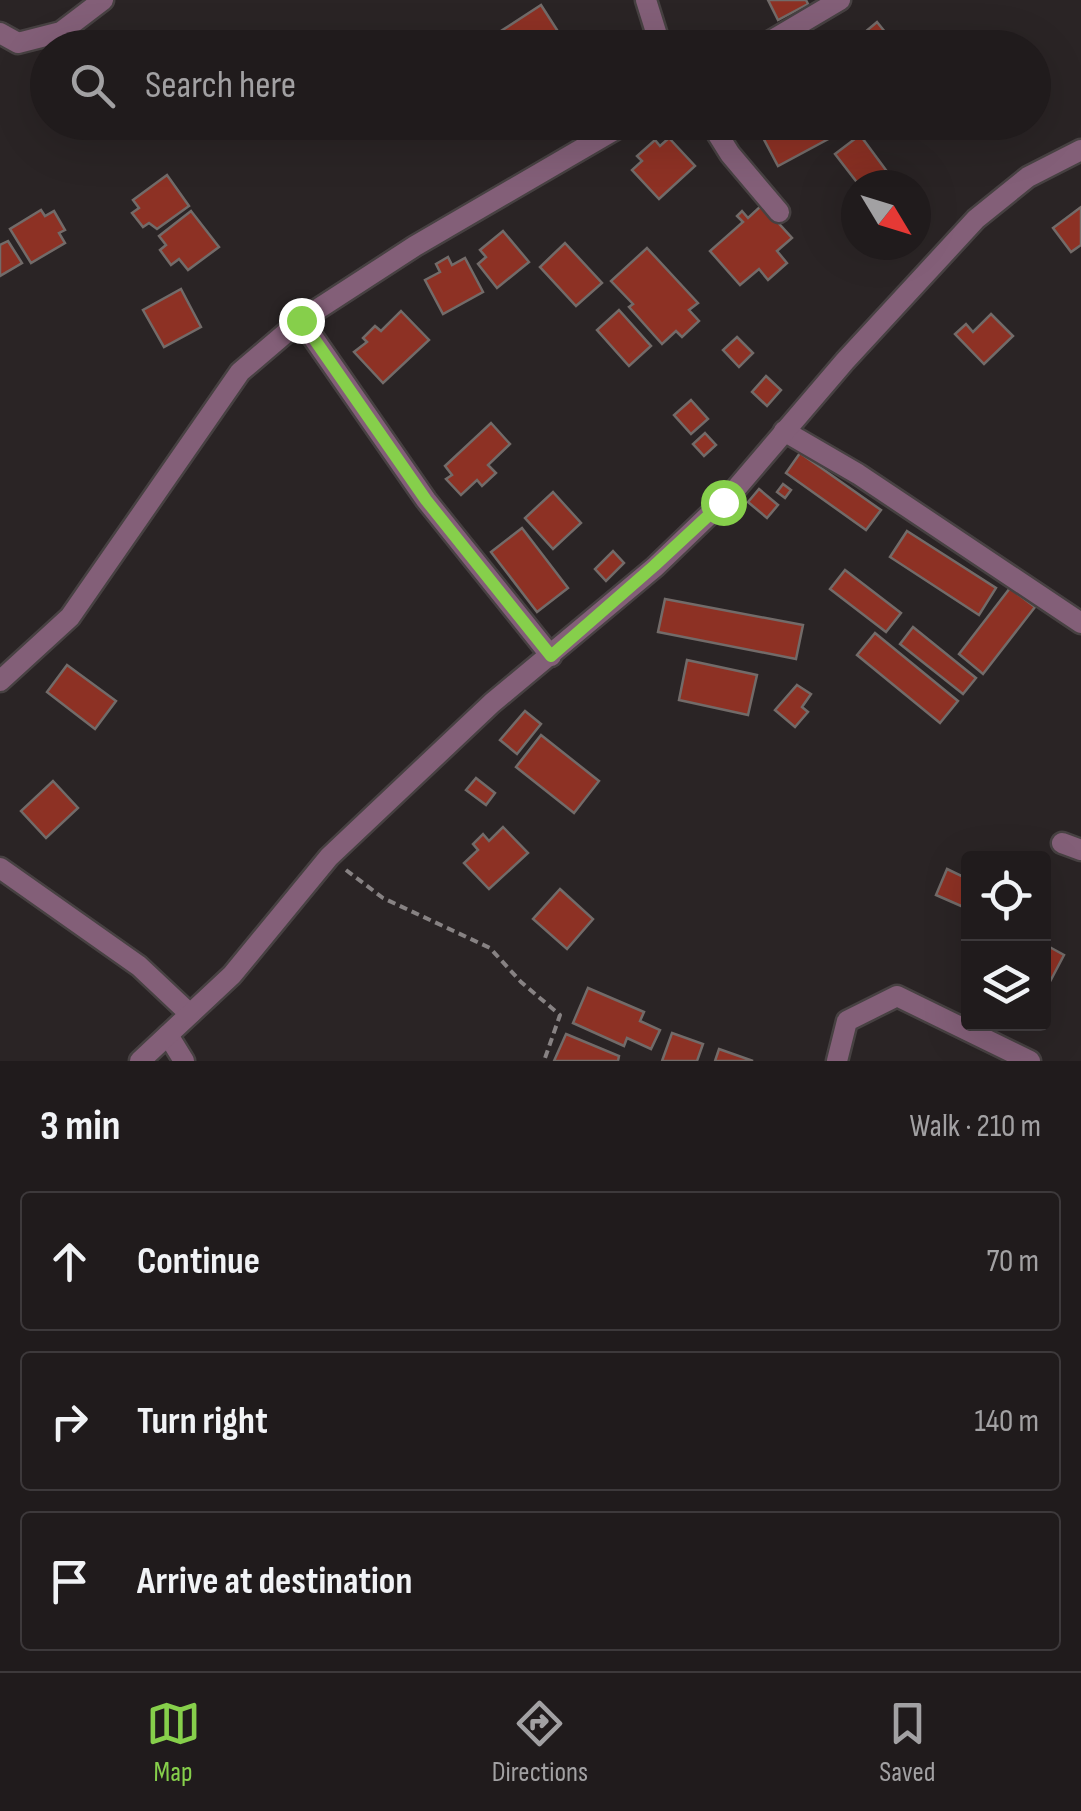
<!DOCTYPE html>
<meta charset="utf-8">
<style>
body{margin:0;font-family:"Sofia Sans Condensed",sans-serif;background:#282425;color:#f1f3f6}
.controls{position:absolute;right:30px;bottom:30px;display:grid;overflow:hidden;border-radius:10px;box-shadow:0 10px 40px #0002}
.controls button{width:90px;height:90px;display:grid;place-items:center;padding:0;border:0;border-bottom:2px solid #3d393b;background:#201b1c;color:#f1f3f6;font:50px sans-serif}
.compass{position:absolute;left:841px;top:170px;width:90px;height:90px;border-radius:50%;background:#201b1c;box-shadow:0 10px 40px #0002;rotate:128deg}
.stop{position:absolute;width:30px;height:30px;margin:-22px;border:8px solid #86cf4b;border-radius:50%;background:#fff}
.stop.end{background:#86cf4b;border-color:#fff;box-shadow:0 2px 10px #0008}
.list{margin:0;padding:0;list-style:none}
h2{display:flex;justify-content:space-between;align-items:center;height:130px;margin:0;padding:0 40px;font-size:42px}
h2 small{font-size:32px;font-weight:400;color:#a2a1a3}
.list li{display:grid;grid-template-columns:65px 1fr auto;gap:30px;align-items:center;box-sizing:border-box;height:140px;margin:0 20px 20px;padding:0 20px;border:2px solid #3d393b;border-radius:10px}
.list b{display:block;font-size:38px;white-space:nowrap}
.list em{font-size:32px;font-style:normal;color:#a2a1a3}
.icon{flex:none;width:55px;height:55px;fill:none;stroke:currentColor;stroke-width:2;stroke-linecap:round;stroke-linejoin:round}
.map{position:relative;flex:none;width:1081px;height:1061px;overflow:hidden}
.search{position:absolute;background:#201b1c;box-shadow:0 10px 40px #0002;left:30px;right:30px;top:30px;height:110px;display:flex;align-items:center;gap:25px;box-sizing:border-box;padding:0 35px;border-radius:55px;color:#a2a1a3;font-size:38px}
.sheet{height:610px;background:#201b1c}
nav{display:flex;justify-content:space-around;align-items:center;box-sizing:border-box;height:140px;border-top:2px solid #3d393b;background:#201b1c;font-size:28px;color:#a2a1a3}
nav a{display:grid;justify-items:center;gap:5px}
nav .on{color:#86cf4b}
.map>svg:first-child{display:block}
.building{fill:#8d3124;stroke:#726b69;stroke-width:2.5}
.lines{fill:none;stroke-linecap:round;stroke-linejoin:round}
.street-casing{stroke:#474142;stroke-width:25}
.path{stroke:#878283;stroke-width:4;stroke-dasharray:8 5;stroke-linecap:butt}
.street{stroke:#835f78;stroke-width:20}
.route{stroke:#86cf4b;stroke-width:12}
</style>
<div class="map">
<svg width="1081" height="1061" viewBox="0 0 1081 1061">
<rect width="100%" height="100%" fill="#2a2425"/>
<g class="building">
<path d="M 768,0 L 806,0 L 808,4 L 778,20 Z"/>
<path d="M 541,5 L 568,47 L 511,48 L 501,31 Z"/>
<path d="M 877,22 L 898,48 L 846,48 Z"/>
<path d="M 778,122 L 844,122 L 847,129 L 778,166 L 760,132 Z"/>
<path d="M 860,135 L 897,185 L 859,185 L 835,154 Z"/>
<path d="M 669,138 L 695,166 L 659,199 L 632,170 L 642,161 L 637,156 L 655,140 L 660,146 Z"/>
<path d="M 167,175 L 189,206 L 157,229 L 149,223 L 143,227 L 132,213 L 139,208 L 133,200 Z"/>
<path d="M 762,205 L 792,238 L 777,251 L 787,263 L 768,280 L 759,269 L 740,285 L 710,251 L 743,222 L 737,216 L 742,211 L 748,218 Z"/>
<path d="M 1081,207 L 1081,245 L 1071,252 L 1053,228 Z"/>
<path d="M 41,210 L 45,216 L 54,211 L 65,230 L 59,233 L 65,243 L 31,263 L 10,229 Z"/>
<path d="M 191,211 L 219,247 L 188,270 L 179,259 L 171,265 L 160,250 L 166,245 L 159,236 Z"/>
<path d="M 503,231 L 529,262 L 497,288 L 478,264 L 486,257 L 480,250 Z"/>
<path d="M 8,241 L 22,263 L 0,276 L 0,245 Z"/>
<path d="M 565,243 L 602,283 L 576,306 L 540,267 Z"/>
<path d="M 647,248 L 698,303 L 689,310 L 699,321 L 682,337 L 676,331 L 662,344 L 629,307 L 633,304 L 611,281 Z"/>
<path d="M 448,257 L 452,265 L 465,258 L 483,292 L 443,314 L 425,280 L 440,272 L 436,264 Z"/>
<path d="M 181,289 L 201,327 L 164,347 L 143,310 Z"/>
<path d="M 619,310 L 651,346 L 629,366 L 597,330 Z"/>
<path d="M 401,311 L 429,340 L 383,383 L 354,352 L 367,342 L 363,338 L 375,326 L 381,331 Z"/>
<path d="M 991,314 L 1013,336 L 984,364 L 955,334 L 966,324 L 973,332 Z"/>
<path d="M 737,337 L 753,353 L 739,367 L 723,350 Z"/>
<path d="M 766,376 L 781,390 L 767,406 L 752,392 Z"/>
<path d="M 691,400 L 708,419 L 691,434 L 674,415 Z"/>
<path d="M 491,423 L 510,444 L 488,465 L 496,473 L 482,486 L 477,480 L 461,495 L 446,479 L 452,475 L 445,466 Z"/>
<path d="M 705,433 L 716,445 L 704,456 L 693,444 Z"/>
<path d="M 800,453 L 881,510 L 866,530 L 786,473 Z"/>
<path d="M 783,484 L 791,490 L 785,498 L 777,492 Z"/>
<path d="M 759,489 L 778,505 L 767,518 L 748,502 Z"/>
<path d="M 553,492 L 581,523 L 553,549 L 525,518 Z"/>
<path d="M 522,528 L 568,588 L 537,612 L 491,552 Z"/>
<path d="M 907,531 L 996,588 L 979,615 L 890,557 Z"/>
<path d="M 613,551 L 624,563 L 606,581 L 595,569 Z"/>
<path d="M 845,570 L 901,613 L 886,632 L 830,589 Z"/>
<path d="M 1010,588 L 1035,607 L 983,674 L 959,654 Z"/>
<path d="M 665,599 L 803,625 L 796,659 L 658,632 Z"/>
<path d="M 913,627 L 976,678 L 963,694 L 900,644 Z"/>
<path d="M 875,633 L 958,701 L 940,723 L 857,655 Z"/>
<path d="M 687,660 L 757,675 L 748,715 L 679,700 Z"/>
<path d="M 67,665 L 116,701 L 95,729 L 47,692 Z"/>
<path d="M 797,685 L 811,694 L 802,707 L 808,712 L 795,727 L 775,710 Z"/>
<path d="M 525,711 L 541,724 L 517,754 L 500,740 Z"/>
<path d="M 541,735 L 599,781 L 574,813 L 516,767 Z"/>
<path d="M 476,778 L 495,793 L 486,805 L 466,790 Z"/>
<path d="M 53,781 L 78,808 L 46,838 L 21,811 Z"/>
<path d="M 503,827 L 528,853 L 489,889 L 464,863 L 478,850 L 473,844 L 483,834 L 489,841 Z"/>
<path d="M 947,869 L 968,879 L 968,909 L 936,895 Z"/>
<path d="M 560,889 L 593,919 L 567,949 L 533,919 Z"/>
<path d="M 1044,944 L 1064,955 L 1044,993 Z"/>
<path d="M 588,988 L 644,1012 L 640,1021 L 660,1030 L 651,1049 L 627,1038 L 624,1046 L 573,1023 Z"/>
<path d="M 672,1033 L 703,1044 L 697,1061 L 662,1061 Z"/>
<path d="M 566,1034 L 619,1056 L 618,1061 L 554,1061 Z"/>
<path d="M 719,1049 L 753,1061 L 715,1061 Z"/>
</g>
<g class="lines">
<defs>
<g id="street">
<path d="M 646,0 L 661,48"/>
<path d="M 0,33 L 18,43 L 61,32 L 103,0"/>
<path d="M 759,48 L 840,0"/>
<path d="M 710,122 L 730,154 L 779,212"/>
<path d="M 784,431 L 858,474 L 1081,623"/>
<path d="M 551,656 L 426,500 L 301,320 L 415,246 L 628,122"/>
<path d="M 0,681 L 70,617 L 240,372 L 301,320"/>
<path d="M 1062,843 L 1081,850"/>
<path d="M 0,868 L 139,966 L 190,1014"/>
<path d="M 168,1035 L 184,1061"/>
<path d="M 140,1061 L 232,975 L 329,857 L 492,703 L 655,567 L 734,491 L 845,361 L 976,219 L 1028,177 L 1081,150"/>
<path d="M 837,1061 L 847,1021 L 897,996 L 1030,1061"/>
</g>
</defs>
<use href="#street" class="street-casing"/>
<path class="path" d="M 346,870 L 383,898 L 490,948 L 521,982 L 560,1015 L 544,1061"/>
<use href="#street" class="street"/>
</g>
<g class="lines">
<path class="route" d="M 301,320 L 426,500 L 551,656 L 654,566 L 723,502"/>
</g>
</svg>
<div class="controls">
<button><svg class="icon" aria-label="locate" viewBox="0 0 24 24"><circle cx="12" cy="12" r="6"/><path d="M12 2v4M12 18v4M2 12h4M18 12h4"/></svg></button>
<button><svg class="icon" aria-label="layers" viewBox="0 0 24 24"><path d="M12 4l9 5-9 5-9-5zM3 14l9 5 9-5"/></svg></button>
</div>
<svg class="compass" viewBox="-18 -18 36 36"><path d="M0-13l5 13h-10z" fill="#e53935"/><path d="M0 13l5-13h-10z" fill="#a2a1a3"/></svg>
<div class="stop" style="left:723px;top:502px"></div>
<div class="stop end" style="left:301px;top:320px"></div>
<div class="search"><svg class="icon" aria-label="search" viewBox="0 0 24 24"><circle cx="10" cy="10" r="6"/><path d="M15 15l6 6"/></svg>Search here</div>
</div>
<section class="sheet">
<h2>3 min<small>Walk · 210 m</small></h2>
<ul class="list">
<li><svg class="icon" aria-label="ahead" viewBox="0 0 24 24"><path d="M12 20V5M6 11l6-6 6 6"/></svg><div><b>Continue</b></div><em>70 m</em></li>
<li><svg class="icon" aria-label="right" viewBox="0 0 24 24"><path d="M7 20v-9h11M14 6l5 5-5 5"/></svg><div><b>Turn right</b></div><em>140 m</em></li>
<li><svg class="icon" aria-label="arrive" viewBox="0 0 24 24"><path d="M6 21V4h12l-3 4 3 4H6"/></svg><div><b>Arrive at destination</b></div></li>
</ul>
</section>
<nav>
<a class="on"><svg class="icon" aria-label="map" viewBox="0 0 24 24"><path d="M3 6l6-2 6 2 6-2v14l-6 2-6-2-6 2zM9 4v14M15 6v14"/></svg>Map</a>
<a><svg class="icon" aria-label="directions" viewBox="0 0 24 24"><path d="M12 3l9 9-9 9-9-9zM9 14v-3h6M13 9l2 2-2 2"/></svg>Directions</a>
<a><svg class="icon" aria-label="saved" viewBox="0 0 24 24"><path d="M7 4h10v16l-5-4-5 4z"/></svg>Saved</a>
</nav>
